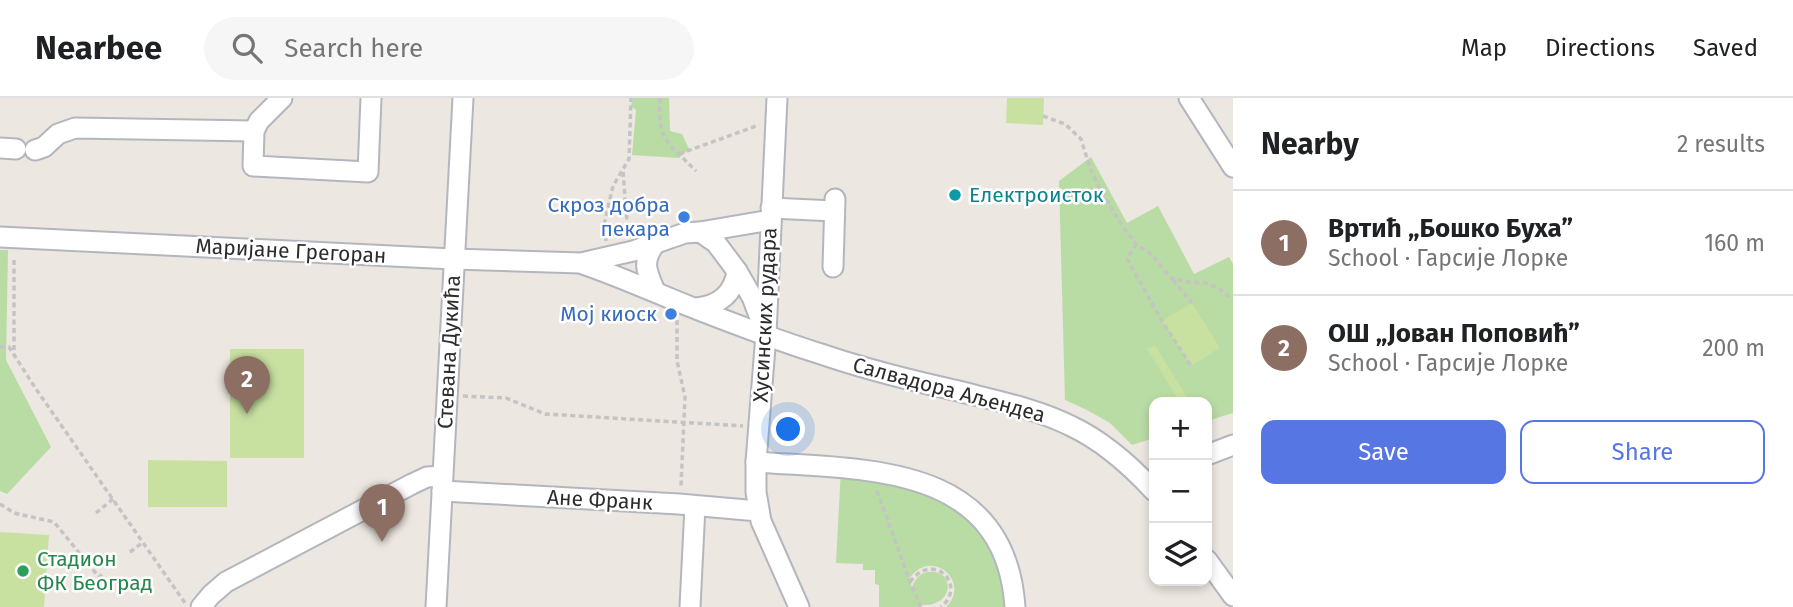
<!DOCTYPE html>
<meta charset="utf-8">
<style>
body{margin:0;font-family:"Fira Sans",sans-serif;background:#f6f6f6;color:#202124}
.controls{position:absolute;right:21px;bottom:21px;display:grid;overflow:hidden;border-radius:14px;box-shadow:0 4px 10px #0003}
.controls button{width:63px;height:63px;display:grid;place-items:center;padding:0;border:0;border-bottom:2px solid #e0e0e0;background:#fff;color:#202124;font:35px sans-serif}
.you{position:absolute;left:789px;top:332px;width:24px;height:24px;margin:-18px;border:5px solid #fff;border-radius:50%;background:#1a73e8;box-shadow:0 0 0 10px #1a73e833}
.badge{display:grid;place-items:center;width:46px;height:46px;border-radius:50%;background:#5676e4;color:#fff;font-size:23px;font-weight:700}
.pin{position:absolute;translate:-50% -58px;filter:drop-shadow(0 2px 4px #0008)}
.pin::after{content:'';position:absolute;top:37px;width:24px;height:21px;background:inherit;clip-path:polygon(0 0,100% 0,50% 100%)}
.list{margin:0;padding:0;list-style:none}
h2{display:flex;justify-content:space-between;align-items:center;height:91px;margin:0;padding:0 28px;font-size:30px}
h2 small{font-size:23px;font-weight:400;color:#757577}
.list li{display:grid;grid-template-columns:46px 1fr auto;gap:21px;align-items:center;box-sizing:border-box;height:105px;padding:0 28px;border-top:2px solid #e0e0e0}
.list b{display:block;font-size:26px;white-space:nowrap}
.list p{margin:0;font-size:23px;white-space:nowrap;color:#757577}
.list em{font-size:23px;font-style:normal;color:#757577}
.actions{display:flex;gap:14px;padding:21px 28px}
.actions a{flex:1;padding:16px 0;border:2px solid #5676e4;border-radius:14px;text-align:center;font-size:24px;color:#5676e4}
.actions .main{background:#5676e4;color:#fff}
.icon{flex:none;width:38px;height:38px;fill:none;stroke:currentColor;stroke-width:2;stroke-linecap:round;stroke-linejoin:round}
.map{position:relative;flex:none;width:1233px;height:509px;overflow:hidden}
header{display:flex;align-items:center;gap:42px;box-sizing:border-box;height:98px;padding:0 35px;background:#fff;border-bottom:2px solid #e0e0e0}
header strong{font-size:33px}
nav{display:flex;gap:38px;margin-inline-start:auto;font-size:24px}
.search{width:490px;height:63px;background:#f6f6f6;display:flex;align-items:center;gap:18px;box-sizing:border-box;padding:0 24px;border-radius:38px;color:#757577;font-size:26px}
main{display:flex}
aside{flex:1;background:#fff}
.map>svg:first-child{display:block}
.green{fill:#b9dba4}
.pitch{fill:#c8e1a1}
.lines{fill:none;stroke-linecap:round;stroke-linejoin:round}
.minor-casing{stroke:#b4b6be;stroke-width:23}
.path{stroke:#c4c4c4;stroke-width:3.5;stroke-dasharray:5 3.5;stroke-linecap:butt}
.minor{stroke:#fff;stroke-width:19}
.culture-dot{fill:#0f9aa8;stroke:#fff;stroke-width:2.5}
.shop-dot{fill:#3f7fe0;stroke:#fff;stroke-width:2.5}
.leisure-dot{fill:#2e9e5b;stroke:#fff;stroke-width:2.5}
.labels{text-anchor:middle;stroke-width:5;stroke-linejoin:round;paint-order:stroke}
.culture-label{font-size:21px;fill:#0d838f;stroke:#fff;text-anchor:start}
.shop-label{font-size:21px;fill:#366cbe;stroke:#fff;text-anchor:end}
.street-label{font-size:21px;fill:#2c2c2c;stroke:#fff}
.leisure-label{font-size:21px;fill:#27864d;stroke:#fff;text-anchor:start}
</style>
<header>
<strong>Nearbee</strong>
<div class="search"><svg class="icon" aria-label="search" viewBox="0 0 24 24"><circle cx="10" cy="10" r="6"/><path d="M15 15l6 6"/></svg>Search here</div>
<nav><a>Map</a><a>Directions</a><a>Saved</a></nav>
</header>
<main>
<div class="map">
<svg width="1233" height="509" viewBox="0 0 1233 509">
<rect width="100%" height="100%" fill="#ece7e0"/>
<g class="green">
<path d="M 633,0 L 669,0 L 670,33 L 682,36 L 689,51 L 679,60 L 632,57 L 636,12 L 631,8 Z"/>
<path d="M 1091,59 L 1127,125 L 1158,108 L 1194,176 L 1229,159 L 1233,166 L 1233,315 L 1207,323 L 1207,304 L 1154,304 L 1154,340 L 1132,347 L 1110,325 L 1087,312 L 1065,302 L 1059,83 Z"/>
<path d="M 0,152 L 8,152 L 6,262 L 51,349 L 7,396 L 0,393 Z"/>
<path d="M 841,371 L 882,374 L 977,417 L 1015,509 L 946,509 C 972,484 931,448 909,481 L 912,489 C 915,482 919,475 928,474 C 955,470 956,509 921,507 L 921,509 L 879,509 L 879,487 L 875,486 L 875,472 L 863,472 L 863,466 L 836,465 Z"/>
</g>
<g class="pitch">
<path d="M 1007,0 L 1044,0 L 1043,27 L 1006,25 Z"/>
<path d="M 1192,205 L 1220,250 L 1191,268 L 1162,223 Z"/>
<path d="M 1155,247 L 1190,304 L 1180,304 L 1147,251 Z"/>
<rect x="230" y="251" width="74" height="109"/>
<path d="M 148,362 L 227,363 L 227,409 L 148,409 Z"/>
<path d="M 0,434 L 49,437 L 44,509 L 0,509 Z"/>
</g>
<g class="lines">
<defs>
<g id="minor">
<path d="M 282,0 L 259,23 L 254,33 L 253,68 L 368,74 L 371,0"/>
<path d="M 777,0 L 766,236 L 756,364 L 756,394 L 761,423 L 799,509"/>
<path d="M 1189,0 L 1233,69"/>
<path d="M 0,50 L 16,51"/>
<path d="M 35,52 L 44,49 L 58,36 L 75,30 L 254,33"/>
<path d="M 771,110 L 834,113"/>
<path d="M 700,134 L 771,122"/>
<path d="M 0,139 L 453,161 L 581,165 L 633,153 L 685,135 L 700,134 L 716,145 L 737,173 L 752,199 L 766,236"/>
<path d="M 655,146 C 641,164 647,174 655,193"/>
<path d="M 583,166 C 621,179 658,196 696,211 C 737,227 779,243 821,256 C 865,271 909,282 954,292 C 993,302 1035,310 1071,328 C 1103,343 1130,367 1154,393"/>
<path d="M 833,169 L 835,101"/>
<path d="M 696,210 C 718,208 734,196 737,173"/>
<path d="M 1207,357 L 1233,347"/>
<path d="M 756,364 C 865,372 1005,364 1015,509"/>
<path d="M 442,393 L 679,406 L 758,413"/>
<path d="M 1207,462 L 1233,498"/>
<path d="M 201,509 L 211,497 L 226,484 L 412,386 L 427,379 L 442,378"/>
<path d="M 436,509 L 463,0"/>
<path d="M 690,509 L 695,408"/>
</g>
</defs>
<use href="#minor" class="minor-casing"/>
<g class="path">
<path d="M 660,0 C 657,44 668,44 696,73"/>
<path d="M 1043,18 L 1065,26 L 1081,41 L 1090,70 L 1099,89 L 1122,128 L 1136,146 L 1151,156 L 1171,180 L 1188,184 L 1206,185 L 1220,191 L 1233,202"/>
<path d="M 679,56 L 759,27"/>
<path d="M 623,74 L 627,123 L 631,135"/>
<path d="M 606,143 L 604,127 L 613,88 L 629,61 L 631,0"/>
<path d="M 1136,146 L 1127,161 L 1162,223 L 1191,268"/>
<path d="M 14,162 L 14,254"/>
<path d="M 1173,182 L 1192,205"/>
<path d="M 677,222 L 677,263 L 685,299 L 681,388"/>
<path d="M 0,249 L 9,249 L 36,291 L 185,505"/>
<path d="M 463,298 L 506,300 L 545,316 L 743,328"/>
<path d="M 877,393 L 909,481 L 921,509"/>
<path d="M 0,406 L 14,415 L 54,424 L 99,479 L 103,476"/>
<path d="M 96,415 L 113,401"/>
<path d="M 130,454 L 142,445"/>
<path d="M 910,484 C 933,452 968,487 941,509"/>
</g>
<use href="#minor" class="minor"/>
</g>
<circle class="culture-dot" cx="955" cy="97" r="7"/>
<g class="shop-dot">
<circle cx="684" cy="119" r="7"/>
<circle cx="671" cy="216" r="7"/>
</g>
<circle class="leisure-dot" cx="23" cy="473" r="7"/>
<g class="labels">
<g class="culture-label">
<text x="969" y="104">Електроисток</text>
</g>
<g class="shop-label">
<text x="670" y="114">Скроз добра<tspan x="670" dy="24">пекара</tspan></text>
<text x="657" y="223">Мој киоск</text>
</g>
<g class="street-label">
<text transform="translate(291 153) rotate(3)" y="7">Маријане Грегоран</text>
<text transform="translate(765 217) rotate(-87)" y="7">Хусинских рудара</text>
<text transform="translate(449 254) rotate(-87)" y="7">Стевана Дукића</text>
<text transform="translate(949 292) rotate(15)" y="7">Салвадора Аљендеа</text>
<text transform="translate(600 402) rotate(3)" y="7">Ане Франк</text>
</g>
<g class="leisure-label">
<text x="37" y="468">Стадион<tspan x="37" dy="24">ФК Београд</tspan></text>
</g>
</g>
</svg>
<div class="controls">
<button>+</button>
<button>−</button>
<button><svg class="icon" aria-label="layers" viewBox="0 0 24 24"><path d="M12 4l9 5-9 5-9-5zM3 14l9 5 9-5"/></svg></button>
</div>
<div class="you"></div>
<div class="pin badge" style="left:382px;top:444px;background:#8d6e63">1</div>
<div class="pin badge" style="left:247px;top:316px;background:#8d6e63">2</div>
</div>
<aside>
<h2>Nearby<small>2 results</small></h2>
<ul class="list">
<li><span class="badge" style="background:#8d6e63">1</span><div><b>Вртић „Бошко Буха”</b><p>School · Гарсије Лорке</p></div><em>160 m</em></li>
<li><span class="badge" style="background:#8d6e63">2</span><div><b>ОШ „Јован Поповић”</b><p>School · Гарсије Лорке</p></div><em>200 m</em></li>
</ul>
<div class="actions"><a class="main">Save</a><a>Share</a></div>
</aside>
</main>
